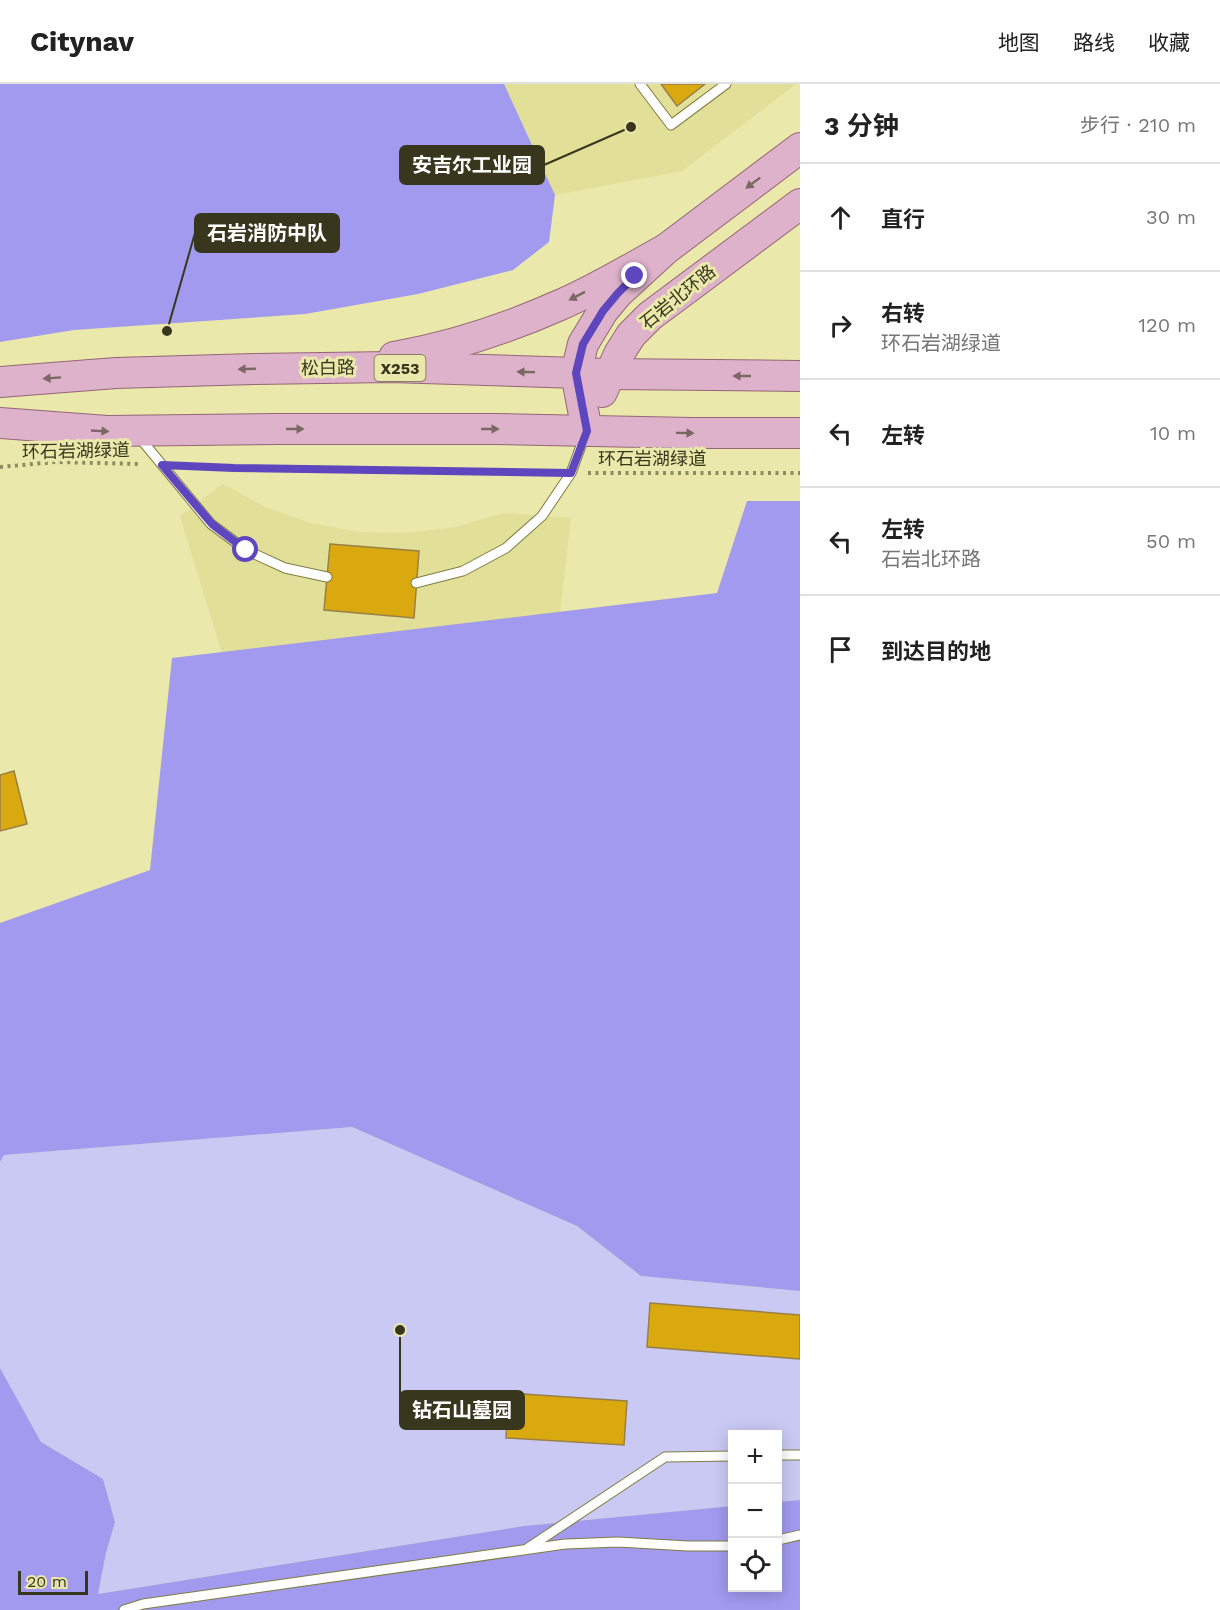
<!DOCTYPE html>
<html lang="zh">
<meta charset="utf-8">
<style>
body{margin:0;font-family:"Work Sans","Noto Sans SC",sans-serif;background:#f2f2f2;color:#222}
.controls{position:absolute;right:18px;bottom:18px;display:grid;overflow:hidden;border-radius:0px;box-shadow:0 3px 15px #0003}
.controls button{width:54px;height:54px;display:grid;place-items:center;padding:0;border:0;border-bottom:2px solid #e0e0e0;background:#fff;color:#222;font:30px sans-serif}
.scale{position:absolute;left:18px;bottom:15px;width:70px;box-sizing:border-box;padding-left:6px;border:3px solid #38371e;border-top:0;font-size:16px;line-height:21px;white-space:nowrap;color:#38371e;-webkit-text-stroke:4px #eae8aa;paint-order:stroke}
.stop{position:absolute;width:18px;height:18px;margin:-14px;border:4px solid #5d46be;border-radius:50%;background:#fff}
.stop.end{background:#5d46be;border-color:#fff;box-shadow:0 2px 6px #0008}
.list{margin:0;padding:0;list-style:none}
h2{display:flex;justify-content:space-between;align-items:center;height:78px;margin:0;padding:0 24px;font-size:26px}
h2 small{font-size:20px;font-weight:400;color:#767676}
.list li{display:grid;grid-template-columns:39px 1fr auto;gap:18px;align-items:center;box-sizing:border-box;height:108px;padding:0 24px;border-top:2px solid #e0e0e0}
.list b{display:block;font-size:22px;white-space:nowrap}
.list p{margin:0;font-size:20px;white-space:nowrap;color:#767676}
.list em{font-size:20px;font-style:normal;color:#767676}
.icon{flex:none;width:33px;height:33px;fill:none;stroke:currentColor;stroke-width:2;stroke-linecap:round;stroke-linejoin:round}
.map{position:relative;flex:none;width:800px;height:1526px;overflow:hidden}
header{display:flex;align-items:center;gap:36px;box-sizing:border-box;height:84px;padding:0 30px;background:#fff;border-bottom:2px solid #e0e0e0}
header strong{font-size:28px}
nav{display:flex;gap:33px;margin-inline-start:auto;font-size:21px}
main{display:flex}
aside{flex:1;background:#fff}
.map>svg:first-child{display:block}
.built{fill:#e1df98}
.green{fill:#cac9f4}
.forest{fill:#a19aef}
.building{fill:#daa80f;stroke:#998048;stroke-width:1.5}
.lines{fill:none;stroke-linecap:round;stroke-linejoin:round}
.service-casing{stroke:#807d42;stroke-width:11}
.primary-casing{stroke:#946676;stroke-width:32}
.path{stroke:#8e8c61;stroke-width:4;stroke-dasharray:3 4.5;stroke-linecap:butt}
.service{stroke:#fff;stroke-width:9}
.primary{stroke:#ddb2ca;stroke-width:30}
.oneway{fill:#7a6863}
.route{stroke:#5d46be;stroke-width:8}
.labels{text-anchor:middle;stroke-width:6;stroke-linejoin:round;paint-order:stroke}
.shield{fill:#eae8aa;stroke:#6d6c48;stroke-width:1.5}
.shield-label{font-size:16px;font-weight:bold;fill:#38371e}
.street-label{font-size:18px;fill:#38371e;stroke:#eae8aa}
.leader{fill:none;stroke:#38371e;stroke-width:2}
.callout-dot{fill:#38371e;stroke:#eae8aa;stroke-width:2}
.callout{fill:#38371e;stroke:#38371e;stroke-width:2}
.callout-label{font-size:20px;text-anchor:middle;font-weight:bold;fill:#fff}
</style>
<header>
<strong>Citynav</strong>
<nav><a>地图</a><a>路线</a><a>收藏</a></nav>
</header>
<main>
<div class="map">
<svg width="800" height="1526" viewBox="0 0 800 1526">
<rect width="100%" height="100%" fill="#eae8aa"/>
<g class="built">
<path d="M 504,0 L 796,0 L 682,87 L 555,111 Z"/>
<path d="M 223,400 L 265,423 L 311,439 L 359,448 L 408,449 L 456,443 L 503,429 L 571,434 L 559,536 L 226,583 L 180,432 Z"/>
</g>
<path class="green" d="M 352,1043 L 577,1142 L 641,1192 L 800,1207 L 800,1416 L 778,1418 L 778,1350 L 732,1350 L 732,1422 L 524,1442 L 98,1510 L 106,1469 L 115,1438 L 103,1395 L 41,1358 L 0,1284 L 0,1078 L 4,1071 Z"/>
<g class="forest">
<path d="M 0,0 L 504,0 L 555,111 L 549,158 L 513,186 L 418,210 L 305,230 L 74,246 L 0,258 Z"/>
<path d="M 747,417 L 800,417 L 800,1207 L 641,1192 L 577,1142 L 352,1043 L 4,1071 L 0,1078 L 0,839 L 150,786 L 172,574 L 717,509 Z"/>
<path d="M 0,1284 L 41,1358 L 103,1395 L 115,1438 L 106,1469 L 98,1510 L 524,1442 L 732,1422 L 732,1504 L 778,1504 L 778,1418 L 800,1416 L 800,1526 L 0,1526 Z"/>
</g>
<g class="building">
<path d="M 661,0 L 705,0 L 677,22 Z"/>
<path d="M 330,460 L 419,467 L 414,534 L 324,526 Z"/>
<path d="M 14,687 L 27,740 L 0,747 L 0,691 Z"/>
<path d="M 650,1219 L 800,1231 L 800,1275 L 647,1263 Z"/>
<path d="M 508,1309 L 627,1317 L 624,1361 L 506,1354 Z"/>
</g>
<g class="lines">
<defs>
<g id="service">
<path d="M 640,0 L 671,41 L 726,0"/>
<path d="M 139,353 L 211,440 L 246,466 L 285,484 L 327,493"/>
<path d="M 416,499 L 463,487 L 506,464 L 542,432 L 571,389 L 585,351"/>
<path d="M 778,1371 L 800,1371"/>
<path d="M 778,1456 L 800,1451"/>
<path d="M 528,1464 L 665,1373 L 732,1372"/>
<path d="M 124,1526 L 143,1520 L 565,1460 L 618,1458 L 688,1462 L 732,1462"/>
</g>
<g id="primary">
<path d="M 394,273 C 451,263 508,244 560,221 C 597,205 631,184 666,165"/>
<path d="M 0,298 L 116,289 L 254,285 L 391,283 L 609,290 L 800,292"/>
<path d="M 602,308 L 619,270 L 631,251 L 650,232 L 800,120"/>
<path d="M 0,339 L 107,347 L 277,345 L 495,345 L 691,349 L 800,349"/>
<path d="M 587,347 L 576,289 L 583,260 L 603,227 L 618,209 L 666,165 L 800,64"/>
</g>
</defs>
<use href="#service" class="service-casing"/>
<use href="#primary" class="primary-casing"/>
<g class="path">
<path d="M 183,382 L 554,389"/>
<path d="M 0,383 L 55,378 L 140,380"/>
<path d="M 588,389 L 800,389"/>
</g>
<use href="#service" class="service"/>
<use href="#primary" class="primary"/>
</g>
<defs><path id="oneway-solid" d="M-6-.8H1V-3.2L6.5 0L1 3.2V.8H-6Z" transform="scale(1.5)"/></defs>
<g class="oneway">
<use href="#oneway-solid" transform="translate(753 99) rotate(143)"/>
<use href="#oneway-solid" transform="translate(577 212) rotate(153)"/>
<use href="#oneway-solid" transform="translate(247 285) rotate(178)"/>
<use href="#oneway-solid" transform="translate(526 288) rotate(-179)"/>
<use href="#oneway-solid" transform="translate(742 292) rotate(180)"/>
<use href="#oneway-solid" transform="translate(52 294) rotate(176)"/>
<use href="#oneway-solid" transform="translate(295 345)"/>
<use href="#oneway-solid" transform="translate(490 345)"/>
<use href="#oneway-solid" transform="translate(100 347) rotate(3)"/>
<use href="#oneway-solid" transform="translate(685 349) rotate(1)"/>
</g>
<g class="lines">
<path class="route" d="M 246,466 L 212,440 L 162,381 L 234,384 L 571,389 L 587,347 L 576,289 L 583,260 L 603,227 L 618,209 L 635,192"/>
</g>
<g class="labels">
<rect class="shield" x="374.5" y="271" width="51" height="26" rx="4.5"/>
<g class="shield-label">
<text x="400" y="290">X253</text>
</g>
<g class="street-label">
<text transform="translate(678 213) rotate(-39)" y="6">石岩北环路</text>
<text transform="translate(328 284) rotate(-1)" y="6">松白路</text>
<text transform="translate(76 367) rotate(-1)" y="6">环石岩湖绿道</text>
<text x="652" y="381">环石岩湖绿道</text>
</g>
</g>
<path class="leader" d="M631 43L544 81M167 247L195 149M400 1246L400 1326"/>
<g class="callout-dot">
<circle cx="631" cy="43" r="6"/>
<circle cx="167" cy="247" r="6"/>
<circle cx="400" cy="1246" r="6"/>
</g>
<g class="callout">
<rect x="400" y="62" width="144" height="38" rx="6"/>
<rect x="195" y="130" width="144" height="38" rx="6"/>
<rect x="400" y="1307" width="124" height="38" rx="6"/>
</g>
<g class="callout-label">
<text x="472" y="88">安吉尔工业园</text>
<text x="267" y="156">石岩消防中队</text>
<text x="462" y="1333">钻石山墓园</text>
</g>
</svg>
<div class="controls">
<button>+</button>
<button>−</button>
<button><svg class="icon" aria-label="locate" viewBox="0 0 24 24"><circle cx="12" cy="12" r="6"/><path d="M12 2v4M12 18v4M2 12h4M18 12h4"/></svg></button>
</div>
<div class="scale">20 m</div>
<div class="stop" style="left:246px;top:466px"></div>
<div class="stop end" style="left:635px;top:192px"></div>
</div>
<aside>
<h2>3 分钟<small>步行 · 210 m</small></h2>
<ul class="list">
<li><svg class="icon" aria-label="ahead" viewBox="0 0 24 24"><path d="M12 20V5M6 11l6-6 6 6"/></svg><div><b>直行</b></div><em>30 m</em></li>
<li><svg class="icon" aria-label="right" viewBox="0 0 24 24"><path d="M7 20v-9h11M14 6l5 5-5 5"/></svg><div><b>右转</b><p>环石岩湖绿道</p></div><em>120 m</em></li>
<li><svg class="icon" aria-label="left" viewBox="0 0 24 24"><path d="M17 20v-9H6M10 6l-5 5 5 5"/></svg><div><b>左转</b></div><em>10 m</em></li>
<li><svg class="icon" aria-label="left" viewBox="0 0 24 24"><path d="M17 20v-9H6M10 6l-5 5 5 5"/></svg><div><b>左转</b><p>石岩北环路</p></div><em>50 m</em></li>
<li><svg class="icon" aria-label="arrive" viewBox="0 0 24 24"><path d="M6 21V4h12l-3 4 3 4H6"/></svg><div><b>到达目的地</b></div></li>
</ul>
</aside>
</main>
